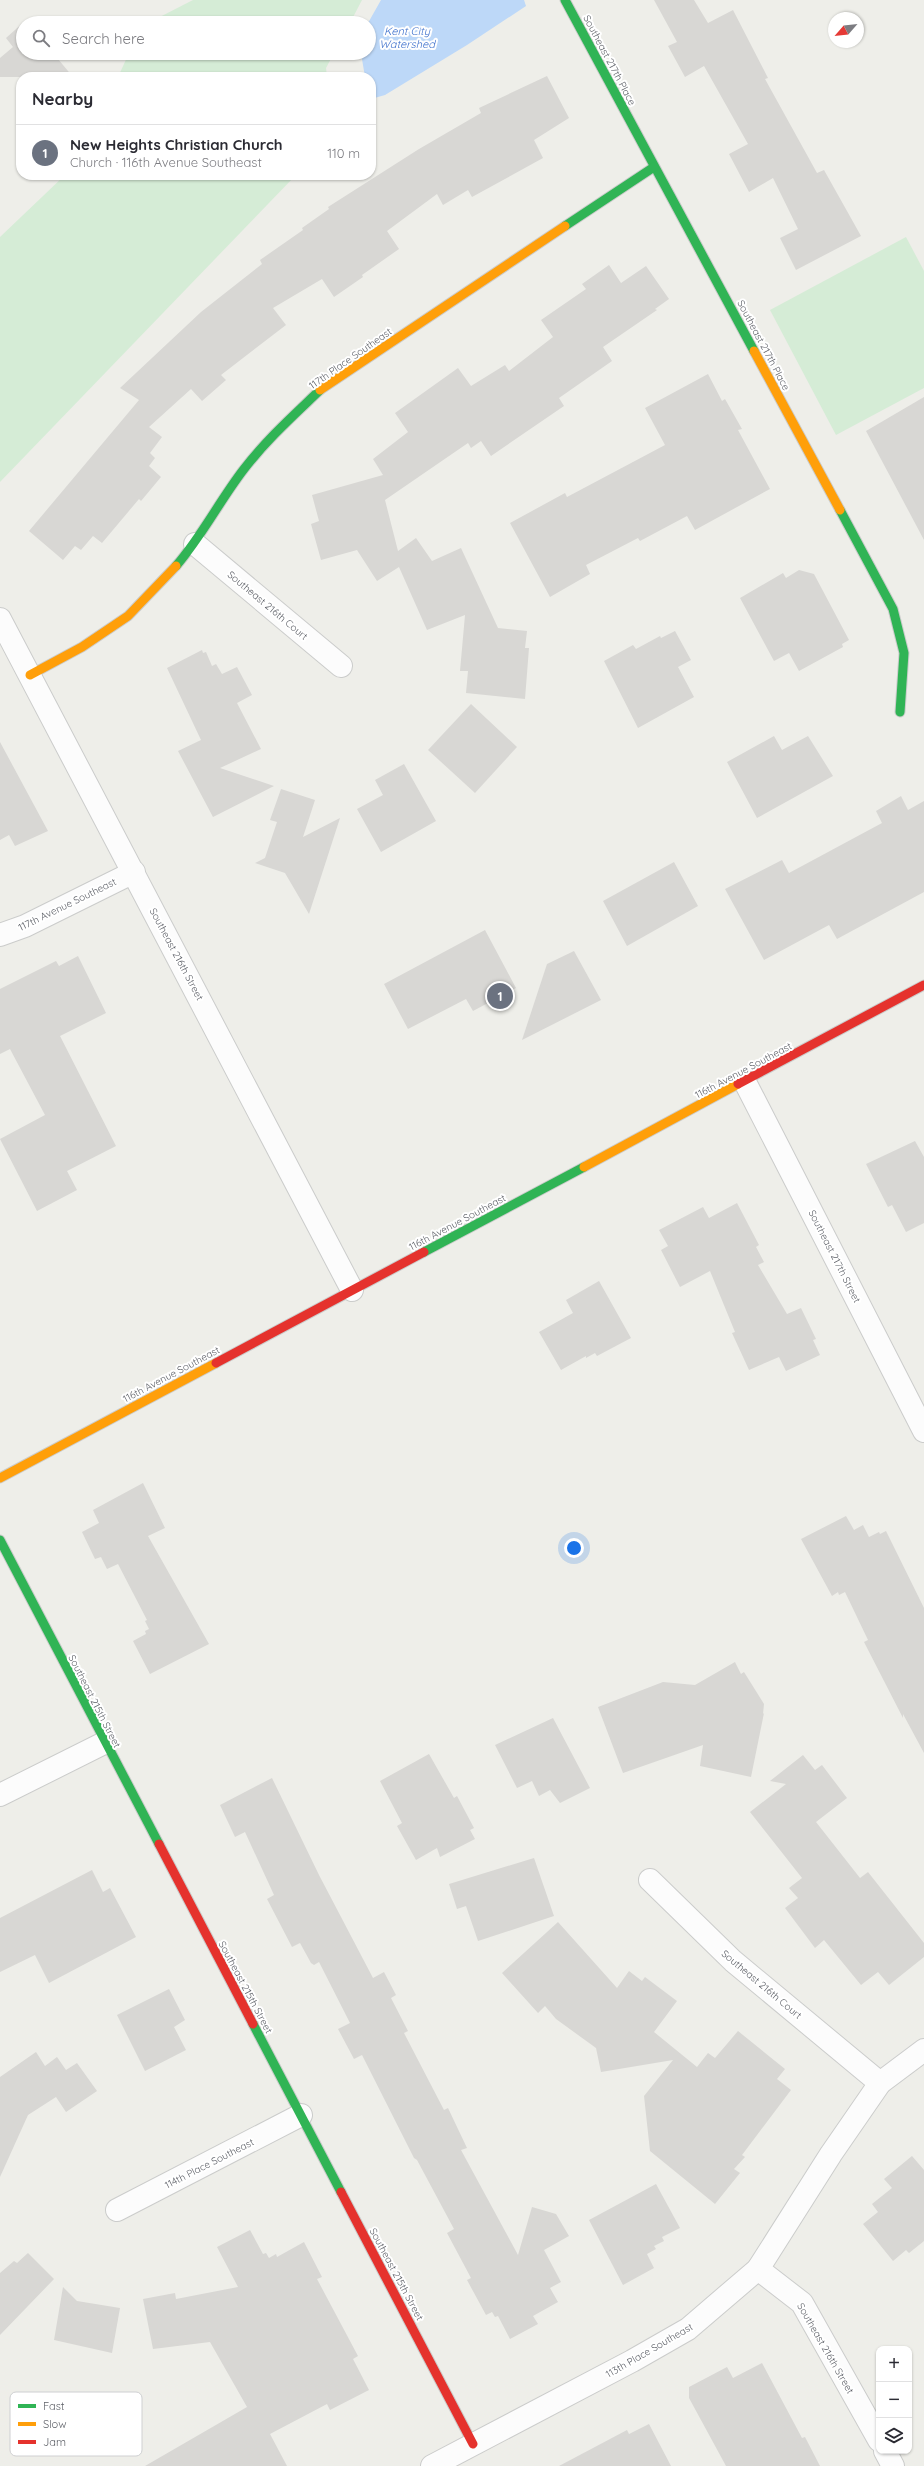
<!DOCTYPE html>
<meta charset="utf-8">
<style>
body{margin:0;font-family:Quicksand,sans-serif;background:#f2f2f3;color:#2b2b33}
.controls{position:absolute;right:12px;bottom:12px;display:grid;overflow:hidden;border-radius:8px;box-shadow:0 1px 3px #0004}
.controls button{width:36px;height:36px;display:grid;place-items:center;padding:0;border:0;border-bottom:1px solid #e1e1e2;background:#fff;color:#2b2b33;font:20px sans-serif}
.compass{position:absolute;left:828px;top:12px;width:36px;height:36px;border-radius:50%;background:#fff;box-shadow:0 1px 3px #0004;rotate:242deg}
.you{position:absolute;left:574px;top:1548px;width:14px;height:14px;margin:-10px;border:3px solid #fff;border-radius:50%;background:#1a73e8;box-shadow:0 0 0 6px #1a73e833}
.badge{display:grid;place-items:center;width:26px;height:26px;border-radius:50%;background:#111827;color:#fff;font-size:13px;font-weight:700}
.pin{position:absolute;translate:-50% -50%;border:2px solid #fff;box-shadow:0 1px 4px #0006}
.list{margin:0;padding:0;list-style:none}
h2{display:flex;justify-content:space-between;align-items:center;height:52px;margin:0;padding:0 16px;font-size:17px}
h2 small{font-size:13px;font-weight:400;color:#7c7c81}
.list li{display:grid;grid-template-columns:26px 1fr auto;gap:12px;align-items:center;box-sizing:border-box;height:56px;padding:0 16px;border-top:1px solid #e1e1e2}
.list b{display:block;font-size:15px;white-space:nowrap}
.list p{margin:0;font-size:13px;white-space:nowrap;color:#7c7c81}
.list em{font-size:13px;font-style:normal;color:#7c7c81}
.icon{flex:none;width:22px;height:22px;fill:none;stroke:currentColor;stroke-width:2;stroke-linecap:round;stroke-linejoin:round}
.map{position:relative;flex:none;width:924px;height:2466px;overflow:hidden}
.search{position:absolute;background:#fff;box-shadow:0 1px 3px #0004;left:16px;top:16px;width:360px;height:44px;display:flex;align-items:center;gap:10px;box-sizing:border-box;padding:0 14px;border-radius:22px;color:#7c7c81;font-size:15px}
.panel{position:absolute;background:#fff;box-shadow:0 1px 3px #0004;left:16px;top:72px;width:360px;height:108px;border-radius:16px}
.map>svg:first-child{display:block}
.green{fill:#d5ecd6}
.water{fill:#bdd8f8}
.building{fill:#d8d7d4}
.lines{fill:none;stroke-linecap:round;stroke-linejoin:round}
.street-casing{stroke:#cbcccb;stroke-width:24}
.fast-casing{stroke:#cbcccb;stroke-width:11}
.slow-casing{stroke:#cbcccb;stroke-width:11}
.jam-casing{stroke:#cbcccb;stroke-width:11}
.street{stroke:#fcfcfc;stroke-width:22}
.fast{stroke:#30b455;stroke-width:9}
.slow{stroke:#ff9f0a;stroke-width:9}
.jam{stroke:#e5322d;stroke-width:9}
.labels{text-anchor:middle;stroke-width:4;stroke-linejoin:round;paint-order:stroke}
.street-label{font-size:10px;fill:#5e6168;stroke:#fff}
.water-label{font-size:11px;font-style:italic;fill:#4173cd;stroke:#fff}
.key{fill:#fff;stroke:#cfd0d2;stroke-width:1}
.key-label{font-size:11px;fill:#5e6168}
</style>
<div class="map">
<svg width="924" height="2466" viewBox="0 0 924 2466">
<rect width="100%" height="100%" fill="#eeeee9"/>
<g class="green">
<path d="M 193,0 L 362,0 L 350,23 L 148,23 Z"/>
<path d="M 129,53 L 334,53 L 326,68 L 327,77 L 118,77 Z"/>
<path d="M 65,175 L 296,175 L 0,482 L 0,237 Z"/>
<path d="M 906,237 L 924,271 L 924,388 L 836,435 L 770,310 Z"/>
</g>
<path class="water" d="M 381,0 L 524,0 L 526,6 L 467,45 L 385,95 L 371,99 L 371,77 L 365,77 L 361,53 L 369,53 L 368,23 Z"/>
<g class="building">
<path d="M 654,0 L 694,0 L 708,23 L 733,10 L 768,78 L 765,79 L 817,173 L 824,170 L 861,236 L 796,270 L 780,238 L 798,229 L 773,178 L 749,192 L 729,154 L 748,144 L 704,66 L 685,77 L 668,46 L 677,42 Z"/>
<path d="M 25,21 L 27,23 L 23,23 L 23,53 L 53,53 L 73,77 L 0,77 L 0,58 L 13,47 L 6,38 Z"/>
<path d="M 547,76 L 569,118 L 534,140 L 543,158 L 472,197 L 468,190 L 443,205 L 437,194 L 387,231 L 399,249 L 362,275 L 363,277 L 334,297 L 322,279 L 273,308 L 286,325 L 221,375 L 226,380 L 202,401 L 191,389 L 149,427 L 162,437 L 150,453 L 155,458 L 149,466 L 161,477 L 141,501 L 139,499 L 102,543 L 93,536 L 81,550 L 75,546 L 63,560 L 29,531 L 139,400 L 120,388 L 201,312 L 262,264 L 260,260 L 303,230 L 302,228 L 329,209 L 328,207 L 419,149 L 481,113 L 479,108 Z"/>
<path d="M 609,265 L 621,283 L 646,266 L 669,299 L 655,309 L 657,310 L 603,347 L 612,361 L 559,398 L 564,406 L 491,456 L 481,441 L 471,448 L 468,443 L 385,500 L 398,551 L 416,538 L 432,561 L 461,548 L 498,628 L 527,631 L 525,648 L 529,648 L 525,699 L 466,693 L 468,671 L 460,671 L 465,615 L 427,630 L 399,567 L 377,581 L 357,550 L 321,560 L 311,524 L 319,521 L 312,495 L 383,475 L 373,459 L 408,432 L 395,413 L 458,368 L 471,386 L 505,365 L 509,371 L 553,337 L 541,320 L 586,289 L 582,284 Z"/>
<path d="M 708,374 L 722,401 L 725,399 L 742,429 L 738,430 L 770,489 L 695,530 L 687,516 L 640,541 L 638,538 L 586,565 L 590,574 L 550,597 L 510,523 L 565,493 L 567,497 L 665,445 L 645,408 Z"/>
<path d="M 924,397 L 924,540 L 866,431 Z"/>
<path d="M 799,570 L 814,574 L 849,640 L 842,644 L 843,647 L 799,671 L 789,653 L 774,661 L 740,598 L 783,573 L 786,578 Z"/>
<path d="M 675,631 L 691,660 L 678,667 L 694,697 L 638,728 L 604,661 L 633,645 L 636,649 L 660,636 L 661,638 Z"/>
<path d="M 202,650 L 203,653 L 206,652 L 212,666 L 216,664 L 222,674 L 237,667 L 252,695 L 237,703 L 261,749 L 220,768 L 274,786 L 213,817 L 178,751 L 201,740 L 167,668 Z"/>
<path d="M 471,704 L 517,747 L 475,793 L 428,750 Z"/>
<path d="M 774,736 L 782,750 L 808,736 L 833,776 L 757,818 L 727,762 Z"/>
<path d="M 0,742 L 48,831 L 15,846 L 9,835 L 0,840 Z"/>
<path d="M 404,764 L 436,821 L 381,852 L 357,809 L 383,795 L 375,780 Z"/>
<path d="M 281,789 L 315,800 L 303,837 L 340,818 L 309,914 L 285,873 L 255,863 L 265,858 L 277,822 L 270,820 Z"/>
<path d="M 901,796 L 908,810 L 924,801 L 924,892 L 837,939 L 829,925 L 764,960 L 725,889 L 782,860 L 789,873 L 882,823 L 876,811 Z"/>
<path d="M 674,862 L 698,906 L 627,946 L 603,901 Z"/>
<path d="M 485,930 L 516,988 L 473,1011 L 466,999 L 408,1029 L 384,984 Z"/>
<path d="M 574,951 L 601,1000 L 522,1040 L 547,964 Z"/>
<path d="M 78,956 L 106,1013 L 60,1036 L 116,1146 L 67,1171 L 77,1190 L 37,1211 L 0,1139 L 45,1115 L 10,1049 L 0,1054 L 0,989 L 56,961 L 59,966 Z"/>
<path d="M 915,1141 L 924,1157 L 924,1223 L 906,1232 L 892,1205 L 888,1207 L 866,1164 Z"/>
<path d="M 737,1203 L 759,1245 L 756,1247 L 764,1262 L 758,1265 L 787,1314 L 801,1308 L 816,1339 L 813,1340 L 820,1355 L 786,1371 L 779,1357 L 749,1370 L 732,1333 L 735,1332 L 710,1271 L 680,1287 L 661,1250 L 668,1246 L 659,1230 L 703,1207 L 709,1218 Z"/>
<path d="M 599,1281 L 631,1338 L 597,1356 L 595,1353 L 586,1358 L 586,1356 L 561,1370 L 539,1332 L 573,1313 L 566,1300 Z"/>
<path d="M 143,1483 L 165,1528 L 148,1536 L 209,1644 L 150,1674 L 133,1641 L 146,1634 L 145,1631 L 149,1629 L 145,1621 L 147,1620 L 118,1564 L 107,1569 L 101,1557 L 95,1559 L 82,1532 L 99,1523 L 93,1510 Z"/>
<path d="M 846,1516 L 854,1530 L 863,1525 L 869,1537 L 879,1532 L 880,1534 L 886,1531 L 924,1608 L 924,1753 L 903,1714 L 903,1718 L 864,1642 L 868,1640 L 845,1592 L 839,1595 L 838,1592 L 832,1596 L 801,1539 Z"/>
<path d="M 735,1662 L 741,1674 L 744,1672 L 764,1704 L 763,1714 L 764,1713 L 751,1777 L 700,1766 L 703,1745 L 623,1773 L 598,1707 L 663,1682 L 695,1685 Z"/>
<path d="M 553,1718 L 590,1788 L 560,1803 L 550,1790 L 539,1796 L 532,1781 L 517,1788 L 495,1745 Z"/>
<path d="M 429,1754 L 454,1798 L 457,1796 L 474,1828 L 470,1830 L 475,1839 L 440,1857 L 437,1848 L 416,1860 L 397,1826 L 402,1823 L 380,1781 Z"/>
<path d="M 803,1755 L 815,1770 L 822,1765 L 847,1798 L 816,1822 L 860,1878 L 868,1872 L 924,1943 L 924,1957 L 889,1985 L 878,1972 L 861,1985 L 824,1940 L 815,1948 L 785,1908 L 798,1898 L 789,1888 L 802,1878 L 750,1812 L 786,1784 L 770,1781 Z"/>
<path d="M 272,1778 L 319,1875 L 373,1978 L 384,1972 L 396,1995 L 391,1998 L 408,2031 L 404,2033 L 444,2110 L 448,2108 L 467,2148 L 461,2150 L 518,2255 L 532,2207 L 556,2214 L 569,2236 L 544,2250 L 561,2282 L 550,2288 L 558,2302 L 533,2316 L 538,2324 L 510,2339 L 498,2316 L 495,2317 L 492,2312 L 486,2315 L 467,2280 L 471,2278 L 447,2233 L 454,2229 L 417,2160 L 414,2158 L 362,2055 L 354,2059 L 338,2029 L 350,2023 L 319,1962 L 314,1965 L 311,1963 L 300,1943 L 292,1947 L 267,1899 L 274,1895 L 245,1832 L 235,1837 L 220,1805 Z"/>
<path d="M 534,1858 L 554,1916 L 478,1941 L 466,1906 L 457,1909 L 449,1884 Z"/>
<path d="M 92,1870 L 103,1892 L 110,1888 L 136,1937 L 49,1983 L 35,1955 L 0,1972 L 0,1918 Z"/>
<path d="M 558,1922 L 617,1988 L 629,1971 L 642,1981 L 645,1977 L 677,2001 L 654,2032 L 697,2067 L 708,2053 L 715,2058 L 738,2031 L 785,2069 L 777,2079 L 791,2090 L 742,2155 L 745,2157 L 734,2169 L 740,2173 L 715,2204 L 650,2151 L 644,2096 L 673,2060 L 601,2072 L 596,2048 L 556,2019 L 545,2006 L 538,2013 L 502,1973 Z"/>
<path d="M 169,1989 L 185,2020 L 174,2027 L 186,2050 L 145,2071 L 117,2015 Z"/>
<path d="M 36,2052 L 45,2066 L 57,2057 L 66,2070 L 77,2063 L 97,2091 L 66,2112 L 56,2097 L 28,2115 L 0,2177 L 0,2077 Z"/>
<path d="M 912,2156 L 924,2170 L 924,2241 L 909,2253 L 906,2250 L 893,2261 L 863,2224 L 878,2212 L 872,2204 L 892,2188 L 884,2179 Z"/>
<path d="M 656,2184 L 680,2228 L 662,2237 L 664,2241 L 654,2246 L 656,2249 L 647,2254 L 654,2268 L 623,2285 L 589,2220 Z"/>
<path d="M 250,2230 L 263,2254 L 266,2253 L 269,2258 L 276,2254 L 277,2257 L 304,2242 L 322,2277 L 317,2279 L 358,2356 L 353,2359 L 369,2390 L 330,2410 L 327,2404 L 270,2434 L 287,2466 L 145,2466 L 247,2407 L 210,2342 L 153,2349 L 143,2299 L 175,2293 L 176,2299 L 238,2287 L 217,2247 Z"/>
<path d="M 28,2253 L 54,2279 L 0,2335 L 0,2273 L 14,2261 L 17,2263 Z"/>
<path d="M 63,2287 L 77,2301 L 120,2308 L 112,2353 L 54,2340 Z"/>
<path d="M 762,2363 L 802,2438 L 805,2437 L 820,2466 L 726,2466 L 689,2398 L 689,2387 L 727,2367 L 733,2378 Z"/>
<path d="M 649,2424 L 671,2466 L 559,2466 L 627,2430 L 629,2434 Z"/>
</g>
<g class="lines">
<defs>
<g id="street">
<path d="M 195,544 L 341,666"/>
<path d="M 0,619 L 352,1290"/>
<path d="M 0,935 L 25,926 L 134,872"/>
<path d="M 745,1082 L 924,1431"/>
<path d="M 0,1795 L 104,1743"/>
<path d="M 650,1880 L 733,1961 L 880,2083"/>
<path d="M 117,2210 L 301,2115"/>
<path d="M 758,2269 L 802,2303 L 879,2440"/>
<path d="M 885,2451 L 893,2466"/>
<path d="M 432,2466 L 632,2361 L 688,2329 L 758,2269 L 831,2154 L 880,2083 L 924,2050"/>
</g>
<g id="fast">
<path d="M 565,0 L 754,351"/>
<path d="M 565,226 L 654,167"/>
<path d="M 840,510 L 893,609 L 904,653 L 900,712"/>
<path d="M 176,566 C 202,536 220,500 244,469 C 267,439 294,415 320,390"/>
<path d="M 424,1252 L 584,1167"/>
<path d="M 0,1540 L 159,1844"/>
<path d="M 253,2024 L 341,2192"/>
</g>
<g id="slow">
<path d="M 754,351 L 840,510"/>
<path d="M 320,390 L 565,226"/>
<path d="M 30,675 L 82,647 L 128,616 L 176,566"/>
<path d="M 584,1167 L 738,1084"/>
<path d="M 0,1478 L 216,1363"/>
</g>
<g id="jam">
<path d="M 738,1084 L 924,985"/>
<path d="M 216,1363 L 424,1252"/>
<path d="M 159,1844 L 253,2024"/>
<path d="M 341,2192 L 473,2444"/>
</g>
</defs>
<use href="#street" class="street-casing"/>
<use href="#fast" class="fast-casing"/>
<use href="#slow" class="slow-casing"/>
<use href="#jam" class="jam-casing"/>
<use href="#street" class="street"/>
<use href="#fast" class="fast"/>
<use href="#slow" class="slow"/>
<use href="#jam" class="jam"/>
</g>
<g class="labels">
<g class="street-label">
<text transform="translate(610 60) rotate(62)" y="4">Southeast 217th Place</text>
<text transform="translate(764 345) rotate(62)" y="4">Southeast 217th Place</text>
<text transform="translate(350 358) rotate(-35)" y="4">117th Place Southeast</text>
<text transform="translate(268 605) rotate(40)" y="4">Southeast 216th Court</text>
<text transform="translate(67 904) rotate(-26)" y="4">117th Avenue Southeast</text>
<text transform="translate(177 954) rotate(62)" y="4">Southeast 216th Street</text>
<text transform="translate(743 1070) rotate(-28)" y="4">116th Avenue Southeast</text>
<text transform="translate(457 1222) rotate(-28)" y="4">116th Avenue Southeast</text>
<text transform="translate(835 1256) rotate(63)" y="4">Southeast 217th Street</text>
<text transform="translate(171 1374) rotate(-28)" y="4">116th Avenue Southeast</text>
<text transform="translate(95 1701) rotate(63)" y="4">Southeast 215th Street</text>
<text transform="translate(762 1984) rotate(40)" y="4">Southeast 216th Court</text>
<text transform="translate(246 1987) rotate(62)" y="4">Southeast 215th Street</text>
<text transform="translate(209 2163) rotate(-27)" y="4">114th Place Southeast</text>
<text transform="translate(397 2274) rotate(62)" y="4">Southeast 215th Street</text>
<text transform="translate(826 2348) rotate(60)" y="4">Southeast 216th Street</text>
<text transform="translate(649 2350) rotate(-30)" y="4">113th Place Southeast</text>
</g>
<g class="water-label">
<text x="407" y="35">Kent City<tspan x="407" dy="13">Watershed</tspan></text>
</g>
</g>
<rect x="10" y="2392" width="132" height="64" rx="6" class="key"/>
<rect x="18" y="2404" width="18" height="4" fill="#30b455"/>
<rect x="18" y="2422" width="18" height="4" fill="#ff9f0a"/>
<rect x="18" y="2440" width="18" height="4" fill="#e5322d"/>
<g class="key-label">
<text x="43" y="2410">Fast</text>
<text x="43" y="2428">Slow</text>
<text x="43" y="2446">Jam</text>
</g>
</svg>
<div class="controls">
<button>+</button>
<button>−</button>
<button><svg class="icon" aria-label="layers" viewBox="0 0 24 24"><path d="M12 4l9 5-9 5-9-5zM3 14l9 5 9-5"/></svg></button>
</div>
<svg class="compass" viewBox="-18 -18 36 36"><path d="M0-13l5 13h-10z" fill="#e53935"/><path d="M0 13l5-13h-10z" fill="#7c7c81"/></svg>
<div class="you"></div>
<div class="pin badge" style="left:500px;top:996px;background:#6b7280">1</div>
<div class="search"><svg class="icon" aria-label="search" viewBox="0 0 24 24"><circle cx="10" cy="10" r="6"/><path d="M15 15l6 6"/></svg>Search here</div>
<section class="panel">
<h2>Nearby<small></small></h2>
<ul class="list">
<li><span class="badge" style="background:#6b7280">1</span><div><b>New Heights Christian Church</b><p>Church · 116th Avenue Southeast</p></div><em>110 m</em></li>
</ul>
</section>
</div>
